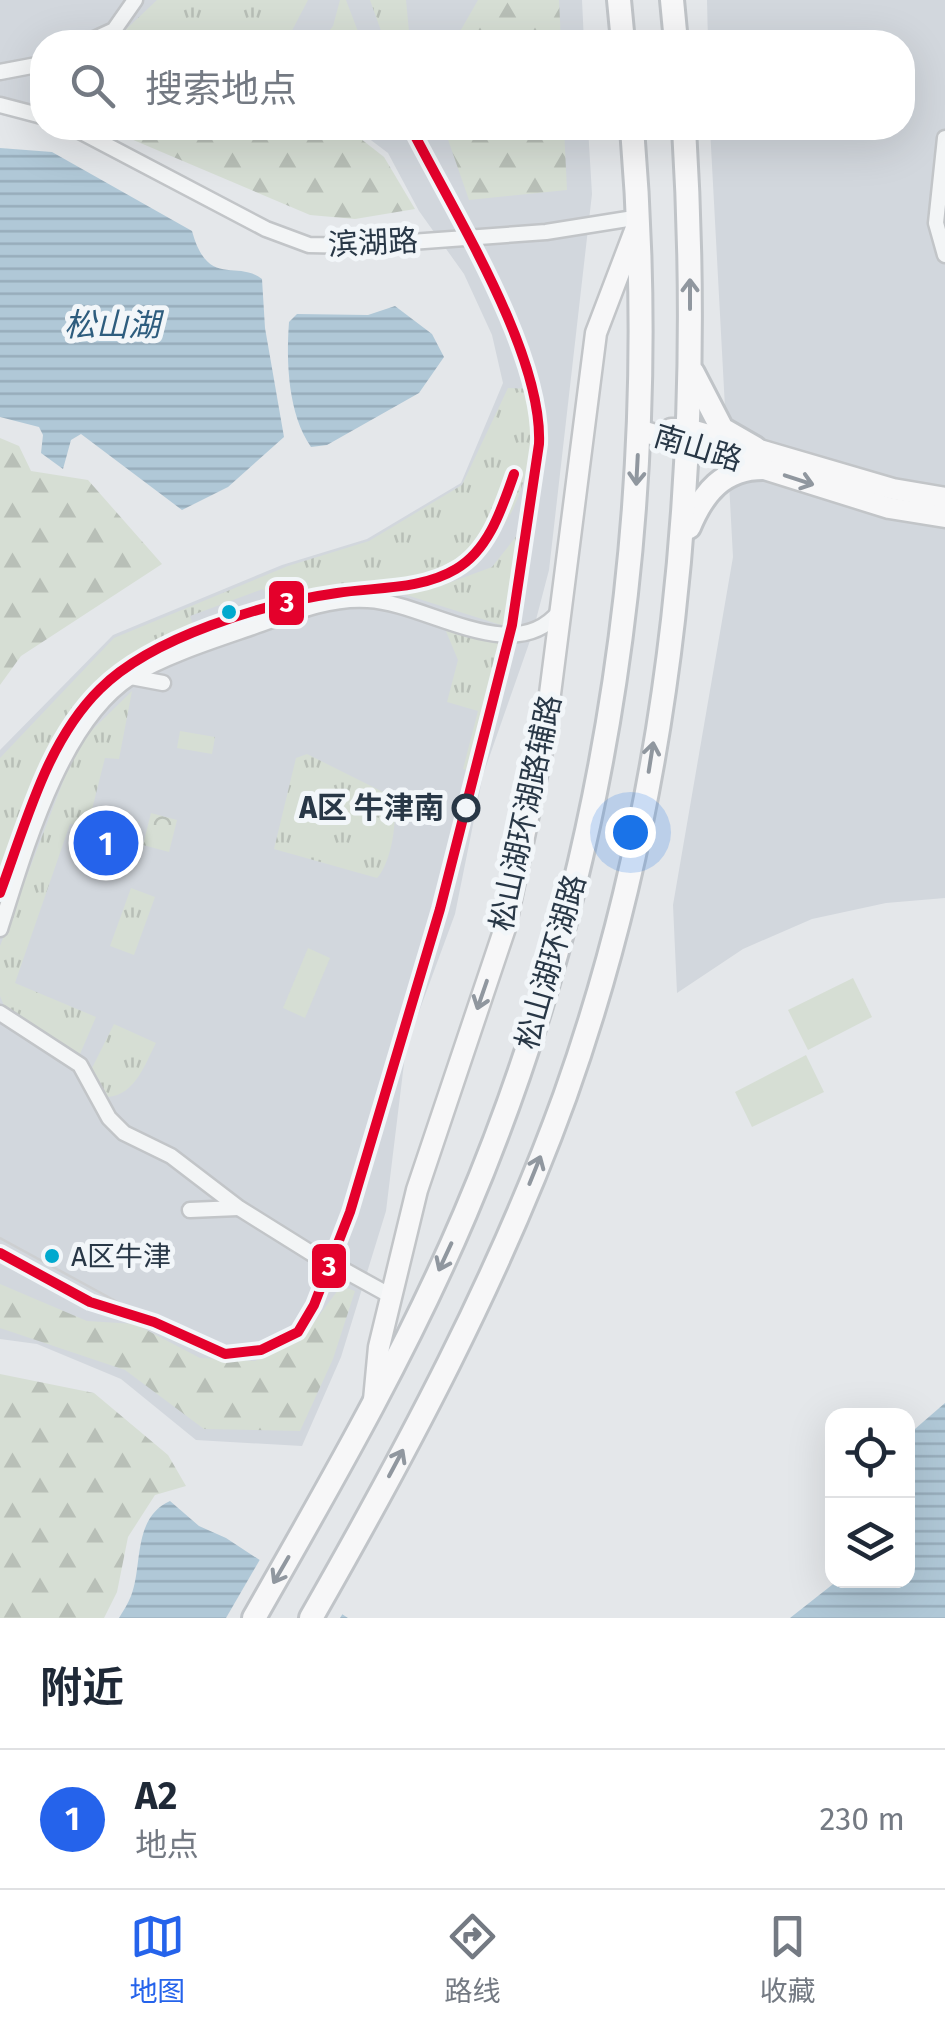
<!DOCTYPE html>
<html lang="zh">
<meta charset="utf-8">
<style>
body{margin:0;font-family:"Fira Sans","Noto Sans SC",sans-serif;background:#f2f2f3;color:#1f2937}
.controls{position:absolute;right:30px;bottom:30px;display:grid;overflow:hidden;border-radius:20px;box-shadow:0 10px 40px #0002}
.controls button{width:90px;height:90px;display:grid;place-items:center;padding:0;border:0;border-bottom:2px solid #e0e1e3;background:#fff;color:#1f2937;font:50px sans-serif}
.you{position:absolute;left:630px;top:832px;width:35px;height:35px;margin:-25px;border:8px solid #fff;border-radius:50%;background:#1a73e8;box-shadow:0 0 0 15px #1a73e833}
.badge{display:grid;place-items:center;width:65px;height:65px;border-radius:50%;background:#2563eb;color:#fff;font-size:32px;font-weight:700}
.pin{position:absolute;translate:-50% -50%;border:5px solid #fff;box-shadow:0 2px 10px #0006}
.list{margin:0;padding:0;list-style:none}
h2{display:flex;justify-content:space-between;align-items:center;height:130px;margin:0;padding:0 40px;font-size:42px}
h2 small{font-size:32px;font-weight:400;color:#747a83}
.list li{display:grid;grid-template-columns:65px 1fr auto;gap:30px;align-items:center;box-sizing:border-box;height:140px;padding:0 40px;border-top:2px solid #e0e1e3}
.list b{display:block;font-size:38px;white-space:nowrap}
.list p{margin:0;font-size:32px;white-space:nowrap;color:#747a83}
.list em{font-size:32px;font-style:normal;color:#747a83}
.icon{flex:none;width:55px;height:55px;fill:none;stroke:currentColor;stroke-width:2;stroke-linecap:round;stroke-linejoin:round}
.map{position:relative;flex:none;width:945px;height:1618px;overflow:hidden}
.search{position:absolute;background:#fff;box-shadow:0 10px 40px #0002;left:30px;right:30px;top:30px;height:110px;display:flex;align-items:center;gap:25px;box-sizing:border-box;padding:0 35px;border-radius:40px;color:#747a83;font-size:38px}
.sheet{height:270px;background:#fff}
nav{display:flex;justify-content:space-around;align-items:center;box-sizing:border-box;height:140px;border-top:2px solid #e0e1e3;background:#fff;font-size:28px;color:#747a83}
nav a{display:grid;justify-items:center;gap:5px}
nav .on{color:#2563eb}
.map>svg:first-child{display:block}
.built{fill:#d2d7dd}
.grass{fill:url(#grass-tufts)}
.forest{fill:url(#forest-firs)}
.park{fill:url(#park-crowns)}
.garden{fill:#d6ded4}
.water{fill:url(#water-rules)}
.pier{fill:#e4e7ea}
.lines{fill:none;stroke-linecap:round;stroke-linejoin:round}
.minor-casing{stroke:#c2c5c8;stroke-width:19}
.secondary-casing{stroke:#c2c5c8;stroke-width:25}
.primary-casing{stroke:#c0c4c8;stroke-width:28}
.minor{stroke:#f3f5f6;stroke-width:14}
.secondary{stroke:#f7f7f8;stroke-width:20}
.primary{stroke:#f7f7f8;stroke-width:22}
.tram{stroke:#cdcfd1;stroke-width:2.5}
.rail-1-casing{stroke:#f2f6f9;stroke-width:18}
.rail-1{stroke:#e4002b;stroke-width:10}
.oneway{stroke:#90979f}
.bus-dot{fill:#00a9ce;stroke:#f2f6f9;stroke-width:4}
.stop-dot{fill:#f2f6f9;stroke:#283746;stroke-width:5}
.labels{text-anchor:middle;stroke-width:10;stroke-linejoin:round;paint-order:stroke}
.bus-label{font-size:28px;fill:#283746;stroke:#f2f6f9;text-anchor:start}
.street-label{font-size:30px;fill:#283746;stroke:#f2f6f9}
.stop-label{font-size:30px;font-weight:bold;fill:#283746;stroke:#f2f6f9;text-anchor:end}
.water-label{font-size:32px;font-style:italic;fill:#2e5d7e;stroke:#f2f6f9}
.line-badge{stroke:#f2f6f9;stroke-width:4}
.badge-label{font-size:28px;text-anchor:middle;font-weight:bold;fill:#fff}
</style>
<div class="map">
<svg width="945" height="1618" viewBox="0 0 945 1618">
<defs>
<pattern id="grass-tufts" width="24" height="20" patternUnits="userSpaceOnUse" patternTransform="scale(2.5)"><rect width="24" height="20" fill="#d6ded4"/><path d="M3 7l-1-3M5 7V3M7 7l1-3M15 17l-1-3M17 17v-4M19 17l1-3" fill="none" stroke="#b8bfb7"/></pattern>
<pattern id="forest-firs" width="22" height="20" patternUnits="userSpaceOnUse" patternTransform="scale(2.5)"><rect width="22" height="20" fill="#d6ded4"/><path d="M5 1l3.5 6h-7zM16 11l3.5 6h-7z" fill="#b8bfb7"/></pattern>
<pattern id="park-crowns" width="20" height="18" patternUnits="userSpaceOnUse" patternTransform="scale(2.5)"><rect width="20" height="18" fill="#d6ded4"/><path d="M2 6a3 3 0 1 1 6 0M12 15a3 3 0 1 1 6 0" fill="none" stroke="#b8bfb7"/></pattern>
<pattern id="water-rules" width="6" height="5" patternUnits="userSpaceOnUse" patternTransform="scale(2.5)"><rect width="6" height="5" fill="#b0c8d7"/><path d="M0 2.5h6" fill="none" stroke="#97acba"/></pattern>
</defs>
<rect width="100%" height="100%" fill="#e4e7ea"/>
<g class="built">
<path d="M 0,0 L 582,0 L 584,42 L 42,42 L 42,115 L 0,114 Z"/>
<path d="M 707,0 L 945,0 L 945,898 L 886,903 L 812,919 L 743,949 L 677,993 L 673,905 L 733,557 L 710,128 L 902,128 L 902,42 L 708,42 Z"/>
<path d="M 355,128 L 588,128 L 592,194 L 549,570 L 532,635 L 483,775 L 455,914 L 406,1047 L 386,1211 L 341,1357 L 302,1446 L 196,1440 L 121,1379 L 37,1344 L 0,1339 L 0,750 L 113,635 L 282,565 L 367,539 L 461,483 L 503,383 L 492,335 L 464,274 L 419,211 L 388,153 Z"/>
</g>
<g class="grass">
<path d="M 157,0 L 308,0 L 286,42 L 105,42 L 119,36 Z"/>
<path d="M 340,0 L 346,0 L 362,42 L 321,42 L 333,26 Z"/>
<path d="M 370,0 L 406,0 L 410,42 L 385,42 Z"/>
<path d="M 508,388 L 534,389 C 534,467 520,553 431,574 C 378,587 323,586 271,601 L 263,589 L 190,616 L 195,631 L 121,661 L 64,718 L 0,871 L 0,758 L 114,638 L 288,566 L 369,541 L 462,485 Z"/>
<path d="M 522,529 L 504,626 L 397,592 L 438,587 L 492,567 Z"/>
<path d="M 443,624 L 503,643 L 471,772 L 463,769 L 478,711 L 447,702 L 458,660 Z"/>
<path d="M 132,691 L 119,759 L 105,758 L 88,825 L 70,824 L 15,983 L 96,1017 L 80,1054 L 5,1008 L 0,996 L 0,946 L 69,766 L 87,735 Z"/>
<path d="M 180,731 L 215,737 L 212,754 L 177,748 Z"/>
<path d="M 307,754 L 393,797 C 398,819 392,861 377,878 L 274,849 L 296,758 Z"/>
<path d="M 131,888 L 155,897 L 134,955 L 110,946 Z"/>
<path d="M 114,1024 L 156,1043 C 145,1064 135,1095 108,1097 L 92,1068 Z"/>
</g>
<g class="forest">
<path d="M 478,0 L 559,0 L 561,42 L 454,42 Z"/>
<path d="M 105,128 L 347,128 L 384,157 L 415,209 L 355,219 L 310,215 Z"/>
<path d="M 444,128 L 564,128 L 567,190 L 469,200 Z"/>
<path d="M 0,438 L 19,446 L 31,471 L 88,480 L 162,564 L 21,656 L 0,685 Z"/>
<path d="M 0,1284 L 87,1321 L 135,1324 L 200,1358 L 255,1361 L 300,1341 L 341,1286 L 355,1291 L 333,1359 L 300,1431 L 204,1429 L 125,1370 L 0,1328 Z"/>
<path d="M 0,1374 L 94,1393 L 168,1455 L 186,1486 L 155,1495 L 128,1537 L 117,1592 L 104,1618 L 0,1618 Z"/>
</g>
<path class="park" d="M 151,813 L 177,820 L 169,852 L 143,845 Z"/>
<g class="garden">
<path d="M 308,948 L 330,958 L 305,1018 L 283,1008 Z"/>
<path d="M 853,978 L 872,1017 L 808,1050 L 788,1010 Z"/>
<path d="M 806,1055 L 824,1092 L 752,1127 L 735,1092 Z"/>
</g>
<g class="water">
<path d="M 0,148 L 52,152 L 192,231 C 208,289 236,259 262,279 L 265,328 L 284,437 L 228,487 L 182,510 L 81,434 L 71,440 L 63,469 L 41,453 L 43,435 L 39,427 L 0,417 Z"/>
<path d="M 395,306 L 432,334 L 444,357 L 419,393 L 327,445 L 311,447 C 288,414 286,362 289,322 L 297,314 L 368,315 Z"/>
<path d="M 945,1403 L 945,1618 L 790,1618 L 837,1581 L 908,1580 L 908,1435 Z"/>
<path d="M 170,1501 L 199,1526 L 226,1538 L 348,1618 L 119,1618 C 123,1611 128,1604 131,1596 C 143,1566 132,1518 170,1501 Z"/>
</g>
<path class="pier" d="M 262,1556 L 345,1610 L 340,1618 L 226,1618 Z"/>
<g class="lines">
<defs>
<g id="minor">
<path d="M 88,42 L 114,30 L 135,0"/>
<path d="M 0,72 L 42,64"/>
<path d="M 0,105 L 42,116"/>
<path d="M 74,128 L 266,229 L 309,245 L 356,246 L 546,232 L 640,217"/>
<path d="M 945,138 L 936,223 L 945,255"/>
<path d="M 131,677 L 163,683"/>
<path d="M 0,929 C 25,851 60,723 131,677 C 162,657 215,640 250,628 C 287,615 329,597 368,600 C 427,603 513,668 559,612"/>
<path d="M 0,1013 L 80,1065 L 109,1118 L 124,1133 L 171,1156 L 239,1208 L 319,1258"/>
<path d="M 190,1210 L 238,1208"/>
<path d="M 342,1269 L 391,1296"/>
</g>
<g id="secondary">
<path d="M 671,429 L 688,429 L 893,489 L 945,498"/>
<path d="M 639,430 L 889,508 L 945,517"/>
<path d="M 374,1400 L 379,1347 L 417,1190 L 505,928 L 544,741 L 596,333 L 636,228"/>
</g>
<g id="primary">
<path d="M 619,0 L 623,42"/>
<path d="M 672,0 L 676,42"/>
<path d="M 693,373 L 722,429 L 755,448"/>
<path d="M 689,527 C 703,493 723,468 763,468"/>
<path d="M 254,1618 C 329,1486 406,1353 465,1214 C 610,874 663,495 632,128"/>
<path d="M 311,1618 C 407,1450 499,1278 565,1096 C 675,788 704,452 684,128"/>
</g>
</defs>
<use href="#minor" class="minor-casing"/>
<use href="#secondary" class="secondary-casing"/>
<use href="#primary" class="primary-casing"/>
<use href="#minor" class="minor"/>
<use href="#secondary" class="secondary"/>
<use href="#primary" class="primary"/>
<path class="tram" d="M 0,1238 L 154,1322"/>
<defs>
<g id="rail-1">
<path d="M 0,893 C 26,824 46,742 100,689 C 152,637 265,603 337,593 C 376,587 421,590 456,569 C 489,550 502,508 514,474"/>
<path d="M 0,1253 L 90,1302 L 154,1322 L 225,1354 L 261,1350 L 298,1332 L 314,1305 L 350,1212 L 440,909 L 512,625 L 539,444 C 543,353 453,211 411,128"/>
</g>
</defs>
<use href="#rail-1" class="rail-1-casing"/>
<use href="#rail-1" class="rail-1"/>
</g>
<defs><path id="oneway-shaft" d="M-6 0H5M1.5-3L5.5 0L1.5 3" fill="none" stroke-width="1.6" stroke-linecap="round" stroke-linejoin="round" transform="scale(2.5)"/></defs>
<g class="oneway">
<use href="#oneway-shaft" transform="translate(690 294) rotate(-90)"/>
<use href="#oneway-shaft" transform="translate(637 470) rotate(93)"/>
<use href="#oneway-shaft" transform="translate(799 480) rotate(18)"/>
<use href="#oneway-shaft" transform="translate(651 757) rotate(-81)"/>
<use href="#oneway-shaft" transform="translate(482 995) rotate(109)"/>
<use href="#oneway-shaft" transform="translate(535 1170) rotate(-68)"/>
<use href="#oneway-shaft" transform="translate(445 1257) rotate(115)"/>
<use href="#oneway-shaft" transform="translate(396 1463) rotate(-62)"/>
<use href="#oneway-shaft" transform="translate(281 1570) rotate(120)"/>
</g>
<g class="bus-dot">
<circle cx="229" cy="612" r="9"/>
<circle cx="52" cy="1256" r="9"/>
</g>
<circle class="stop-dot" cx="466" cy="808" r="12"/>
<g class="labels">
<g class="bus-label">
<text x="71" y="1266">A区牛津</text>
</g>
<g class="street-label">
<text transform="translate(373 243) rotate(-3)" y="10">滨湖路</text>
<text transform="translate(698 448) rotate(17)" y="10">南山路</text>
<text transform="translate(526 813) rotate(-78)" y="10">松山湖环湖路辅路</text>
<text transform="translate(551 962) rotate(-74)" y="10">松山湖环湖路</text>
</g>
<g class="stop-label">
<text x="444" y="818">A区 牛津南</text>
</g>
<g class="water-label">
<text x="112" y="336">松山湖</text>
</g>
</g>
<g class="line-badge">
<rect x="267" y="579" width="39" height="48" rx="10" fill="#e4002b"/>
<rect x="310" y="1242" width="38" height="48" rx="10" fill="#e4002b"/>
</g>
<g class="badge-label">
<text x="287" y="612">3</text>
<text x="329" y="1276">3</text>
</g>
</svg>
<div class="controls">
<button><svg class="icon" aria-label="locate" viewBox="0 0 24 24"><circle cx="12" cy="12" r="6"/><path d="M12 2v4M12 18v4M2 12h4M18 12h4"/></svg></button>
<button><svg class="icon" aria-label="layers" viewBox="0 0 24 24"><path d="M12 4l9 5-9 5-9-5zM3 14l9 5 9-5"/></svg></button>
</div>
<div class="you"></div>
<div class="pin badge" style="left:106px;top:843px">1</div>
<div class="search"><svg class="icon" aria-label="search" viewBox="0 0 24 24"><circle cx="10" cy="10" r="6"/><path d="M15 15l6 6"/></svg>搜索地点</div>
</div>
<section class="sheet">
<h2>附近<small></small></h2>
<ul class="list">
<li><span class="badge">1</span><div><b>A2</b><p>地点</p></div><em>230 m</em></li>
</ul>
</section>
<nav>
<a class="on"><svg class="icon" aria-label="map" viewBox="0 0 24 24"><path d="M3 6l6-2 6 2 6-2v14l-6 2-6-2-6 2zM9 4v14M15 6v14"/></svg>地图</a>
<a><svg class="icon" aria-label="directions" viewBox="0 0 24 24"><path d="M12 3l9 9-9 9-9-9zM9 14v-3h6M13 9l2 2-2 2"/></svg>路线</a>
<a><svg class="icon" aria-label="saved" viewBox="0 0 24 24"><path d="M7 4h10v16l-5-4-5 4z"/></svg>收藏</a>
</nav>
